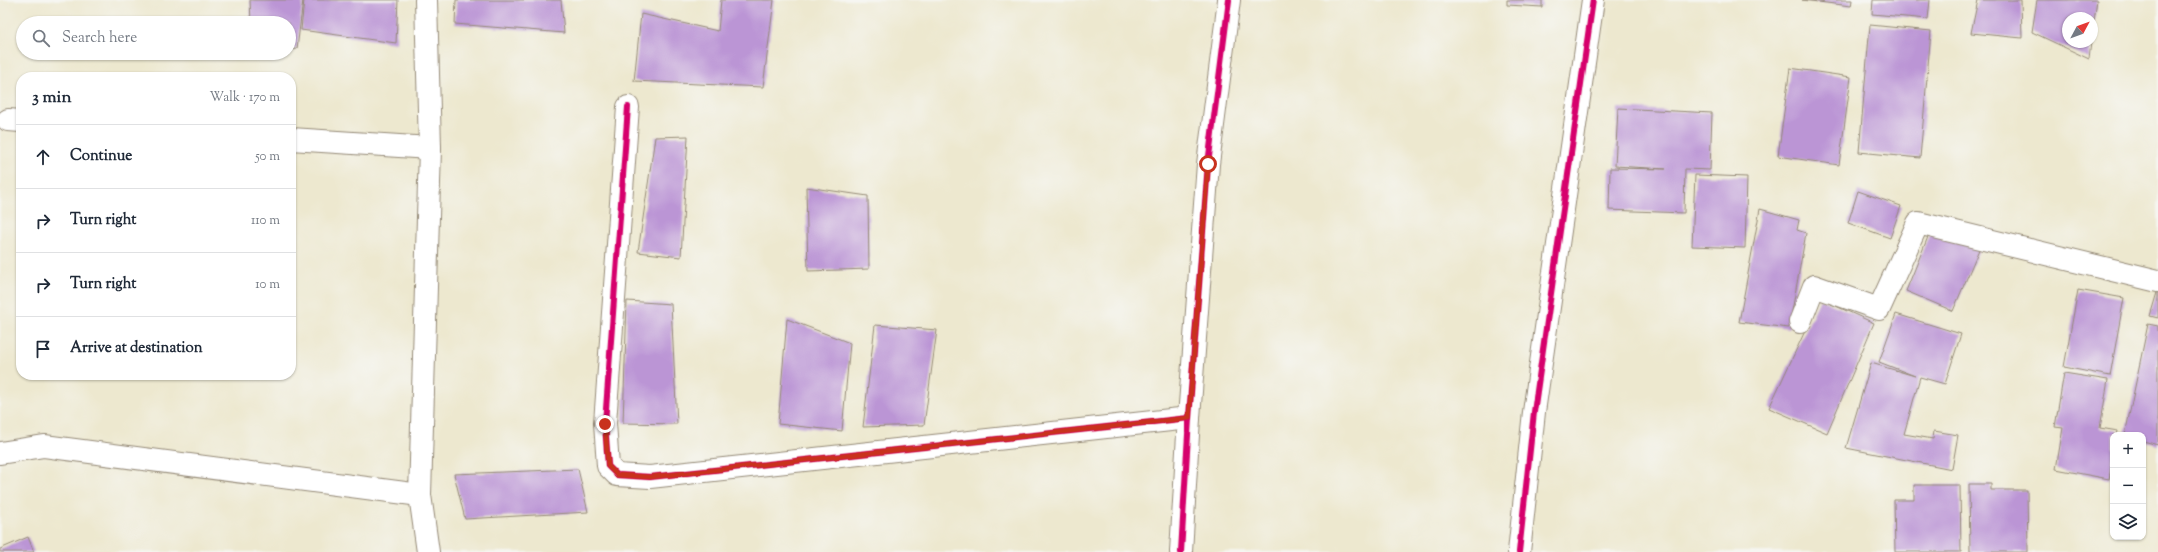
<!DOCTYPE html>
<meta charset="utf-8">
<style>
body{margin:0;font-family:"Sorts Mill Goudy",serif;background:#f2f2f3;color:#1f2937}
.controls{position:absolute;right:12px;bottom:12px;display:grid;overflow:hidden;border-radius:8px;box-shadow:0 1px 3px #0004}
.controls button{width:36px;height:36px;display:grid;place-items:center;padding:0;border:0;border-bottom:1px solid #e0e1e3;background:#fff;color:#1f2937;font:20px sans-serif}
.compass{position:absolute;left:2062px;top:12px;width:36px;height:36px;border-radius:50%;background:#fff;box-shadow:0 1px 3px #0004;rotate:49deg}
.stop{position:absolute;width:12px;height:12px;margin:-9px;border:3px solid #c8321e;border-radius:50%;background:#fff}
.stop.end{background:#c8321e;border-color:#fff;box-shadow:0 1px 4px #0008}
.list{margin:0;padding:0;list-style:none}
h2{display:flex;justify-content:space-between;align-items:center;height:52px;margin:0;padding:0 16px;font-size:17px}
h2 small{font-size:13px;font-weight:400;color:#747a83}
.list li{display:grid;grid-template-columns:26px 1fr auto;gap:12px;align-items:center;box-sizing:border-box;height:64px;padding:0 16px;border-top:1px solid #e0e1e3}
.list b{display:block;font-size:15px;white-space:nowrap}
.list em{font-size:13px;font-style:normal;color:#747a83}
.icon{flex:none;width:22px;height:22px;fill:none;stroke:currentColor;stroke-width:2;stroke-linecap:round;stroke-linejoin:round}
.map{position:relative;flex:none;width:2158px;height:552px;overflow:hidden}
.search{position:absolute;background:#fff;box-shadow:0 1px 3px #0004;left:16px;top:16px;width:280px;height:44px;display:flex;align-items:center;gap:10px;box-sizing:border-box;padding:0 14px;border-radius:22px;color:#747a83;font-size:15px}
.panel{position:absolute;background:#fff;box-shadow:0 1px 3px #0004;left:16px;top:72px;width:280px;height:308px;border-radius:16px}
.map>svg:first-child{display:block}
.building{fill:#bb95d5}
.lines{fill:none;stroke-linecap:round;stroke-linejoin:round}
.minor-casing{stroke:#948976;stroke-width:24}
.minor{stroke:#fff;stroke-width:22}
.cycleway-casing{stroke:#f6f6f2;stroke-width:8}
.cycleway{stroke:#d6006c;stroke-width:6}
.route{stroke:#c8321e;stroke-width:5}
</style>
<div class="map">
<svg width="2158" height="552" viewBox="0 0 2158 552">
<rect width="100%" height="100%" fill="#f6f6f2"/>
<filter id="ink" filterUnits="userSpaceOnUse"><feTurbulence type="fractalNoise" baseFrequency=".025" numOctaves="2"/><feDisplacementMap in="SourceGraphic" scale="8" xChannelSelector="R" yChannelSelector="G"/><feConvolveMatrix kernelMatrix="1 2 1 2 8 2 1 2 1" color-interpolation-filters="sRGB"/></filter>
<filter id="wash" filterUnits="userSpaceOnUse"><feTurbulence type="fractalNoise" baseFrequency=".012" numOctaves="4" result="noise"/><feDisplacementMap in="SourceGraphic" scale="16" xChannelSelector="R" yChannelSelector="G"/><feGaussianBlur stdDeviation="0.9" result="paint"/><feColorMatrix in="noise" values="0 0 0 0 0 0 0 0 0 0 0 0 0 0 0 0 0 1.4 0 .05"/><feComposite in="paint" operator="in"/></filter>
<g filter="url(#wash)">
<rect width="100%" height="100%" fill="#ede8cf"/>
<g id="blocks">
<g class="building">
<path d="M 250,0 L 303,0 L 297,49 L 289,50 L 289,23 L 251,23 Z"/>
<path d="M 304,0 L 398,0 L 396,43 L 301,30 Z"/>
<path d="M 456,0 L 561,0 L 564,33 L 455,24 Z"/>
<path d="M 721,0 L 774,0 L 763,87 L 634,81 L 641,14 L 718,31 Z"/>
<path d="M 1507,0 L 1542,0 L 1542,7 L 1507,5 Z"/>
<path d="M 1802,0 L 1852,0 L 1851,6 Z"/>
<path d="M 1873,0 L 1930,0 L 1928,19 L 1872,14 Z"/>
<path d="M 1978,0 L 2021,0 L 2022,38 L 1971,33 Z"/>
<path d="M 2037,0 L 2097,0 L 2093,28 L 2092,18 L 2068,18 L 2068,42 L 2091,42 L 2089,59 L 2032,32 Z"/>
<path d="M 1870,25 L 1931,31 L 1920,158 L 1859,152 Z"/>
<path d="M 1790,68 L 1851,77 L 1839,165 L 1778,156 Z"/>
<path d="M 1618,108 L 1712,113 L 1710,170 L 1685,169 L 1684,213 L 1609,210 L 1610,168 L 1666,169 L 1615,166 Z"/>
<path d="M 688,136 L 681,257 L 638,252 L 655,137 Z"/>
<path d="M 1695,175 L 1747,177 L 1745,248 L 1692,246 Z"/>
<path d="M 806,187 L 868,196 L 869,269 L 808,271 Z"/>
<path d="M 1858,191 L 1901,206 L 1890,238 L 1848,223 Z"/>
<path d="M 1760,209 L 1799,220 L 1797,230 L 1806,233 L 1789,328 L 1739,322 Z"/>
<path d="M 1932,227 L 1980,247 L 1953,311 L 1906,291 Z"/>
<path d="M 2158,289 L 2158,318 L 2150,316 Z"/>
<path d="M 2078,290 L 2124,298 L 2110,376 L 2064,367 Z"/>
<path d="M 1820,299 L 1874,323 L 1827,433 L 1769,408 Z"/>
<path d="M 627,301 L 671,304 L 677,424 L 623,423 Z"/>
<path d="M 1896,314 L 1961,334 L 1945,384 L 1920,377 L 1904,434 L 1933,439 L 1934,431 L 1958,435 L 1952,469 L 1846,448 L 1871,363 L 1915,376 L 1879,362 Z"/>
<path d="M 787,319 L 850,343 L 842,431 L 778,424 Z"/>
<path d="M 2148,324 L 2158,326 L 2158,445 L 2143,441 L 2143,435 L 2125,435 Z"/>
<path d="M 875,325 L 937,330 L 924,425 L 863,427 Z"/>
<path d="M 2064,373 L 2108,380 L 2100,428 L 2118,431 L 2117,435 L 2113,435 L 2113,458 L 2109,479 L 2056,469 L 2063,428 L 2055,427 Z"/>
<path d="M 578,469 L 588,512 L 465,519 L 454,474 Z"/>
<path d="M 1969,484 L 1991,484 L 1991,490 L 2027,490 L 2028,552 L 1970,552 Z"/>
<path d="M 1914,485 L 1960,485 L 1961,552 L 1895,552 L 1894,500 L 1914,500 Z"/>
<path d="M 28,537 L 34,552 L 0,552 L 0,549 Z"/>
</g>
</g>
</g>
<g filter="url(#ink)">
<use href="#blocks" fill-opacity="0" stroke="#948976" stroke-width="1"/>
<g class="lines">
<defs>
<g id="minor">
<path d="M 426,0 L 430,148 L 420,495 L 428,552"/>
<path d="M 628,107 L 605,423 L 608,466 L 617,475 L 650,477 L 1189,418"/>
<path d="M 8,120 L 21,121"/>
<path d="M 291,139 L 430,148"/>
<path d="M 1800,322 L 1814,286 L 1879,309 L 1918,223 L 2158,281"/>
<path d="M 0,453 L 44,446 L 420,495"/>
<path d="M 1181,552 L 1189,418 L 1208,164 L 1229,0"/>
<path d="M 1519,552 L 1534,412 L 1593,0"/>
</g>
</defs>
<use href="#minor" class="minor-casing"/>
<use href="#minor" class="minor"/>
<defs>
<g id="cycleway">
<path d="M 628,107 L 605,423 L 608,466 L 617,475 L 650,477 L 1189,418"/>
<path d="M 1181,552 L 1189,418 L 1208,164 L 1229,0"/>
<path d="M 1519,552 L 1534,412 L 1593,0"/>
</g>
</defs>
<use href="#cycleway" class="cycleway-casing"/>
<use href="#cycleway" class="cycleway"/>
</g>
</g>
<g class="lines" filter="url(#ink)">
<path class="route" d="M 605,424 L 608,466 L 617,475 L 650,477 L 1189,418 L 1208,164"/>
</g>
</svg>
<div class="controls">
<button>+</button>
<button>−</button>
<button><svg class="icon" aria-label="layers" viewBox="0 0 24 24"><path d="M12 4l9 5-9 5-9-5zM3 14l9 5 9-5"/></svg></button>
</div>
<svg class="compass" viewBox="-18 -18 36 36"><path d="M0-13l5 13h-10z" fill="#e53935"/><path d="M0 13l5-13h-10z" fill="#747a83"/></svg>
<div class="stop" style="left:1208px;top:164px"></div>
<div class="stop end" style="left:605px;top:424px"></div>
<div class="search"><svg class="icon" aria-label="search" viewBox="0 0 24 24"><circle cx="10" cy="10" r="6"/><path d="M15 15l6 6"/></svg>Search here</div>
<section class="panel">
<h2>3 min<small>Walk · 170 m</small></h2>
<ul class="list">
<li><svg class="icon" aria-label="ahead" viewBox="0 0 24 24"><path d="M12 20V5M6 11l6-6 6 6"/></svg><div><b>Continue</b></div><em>50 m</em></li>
<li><svg class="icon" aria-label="right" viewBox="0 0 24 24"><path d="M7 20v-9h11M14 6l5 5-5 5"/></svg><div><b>Turn right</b></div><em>110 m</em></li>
<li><svg class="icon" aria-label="right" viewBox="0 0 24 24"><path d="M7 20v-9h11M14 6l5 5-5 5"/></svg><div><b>Turn right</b></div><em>10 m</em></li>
<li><svg class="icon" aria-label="arrive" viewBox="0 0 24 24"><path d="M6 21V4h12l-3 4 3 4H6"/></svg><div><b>Arrive at destination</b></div></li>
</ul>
</section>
</div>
